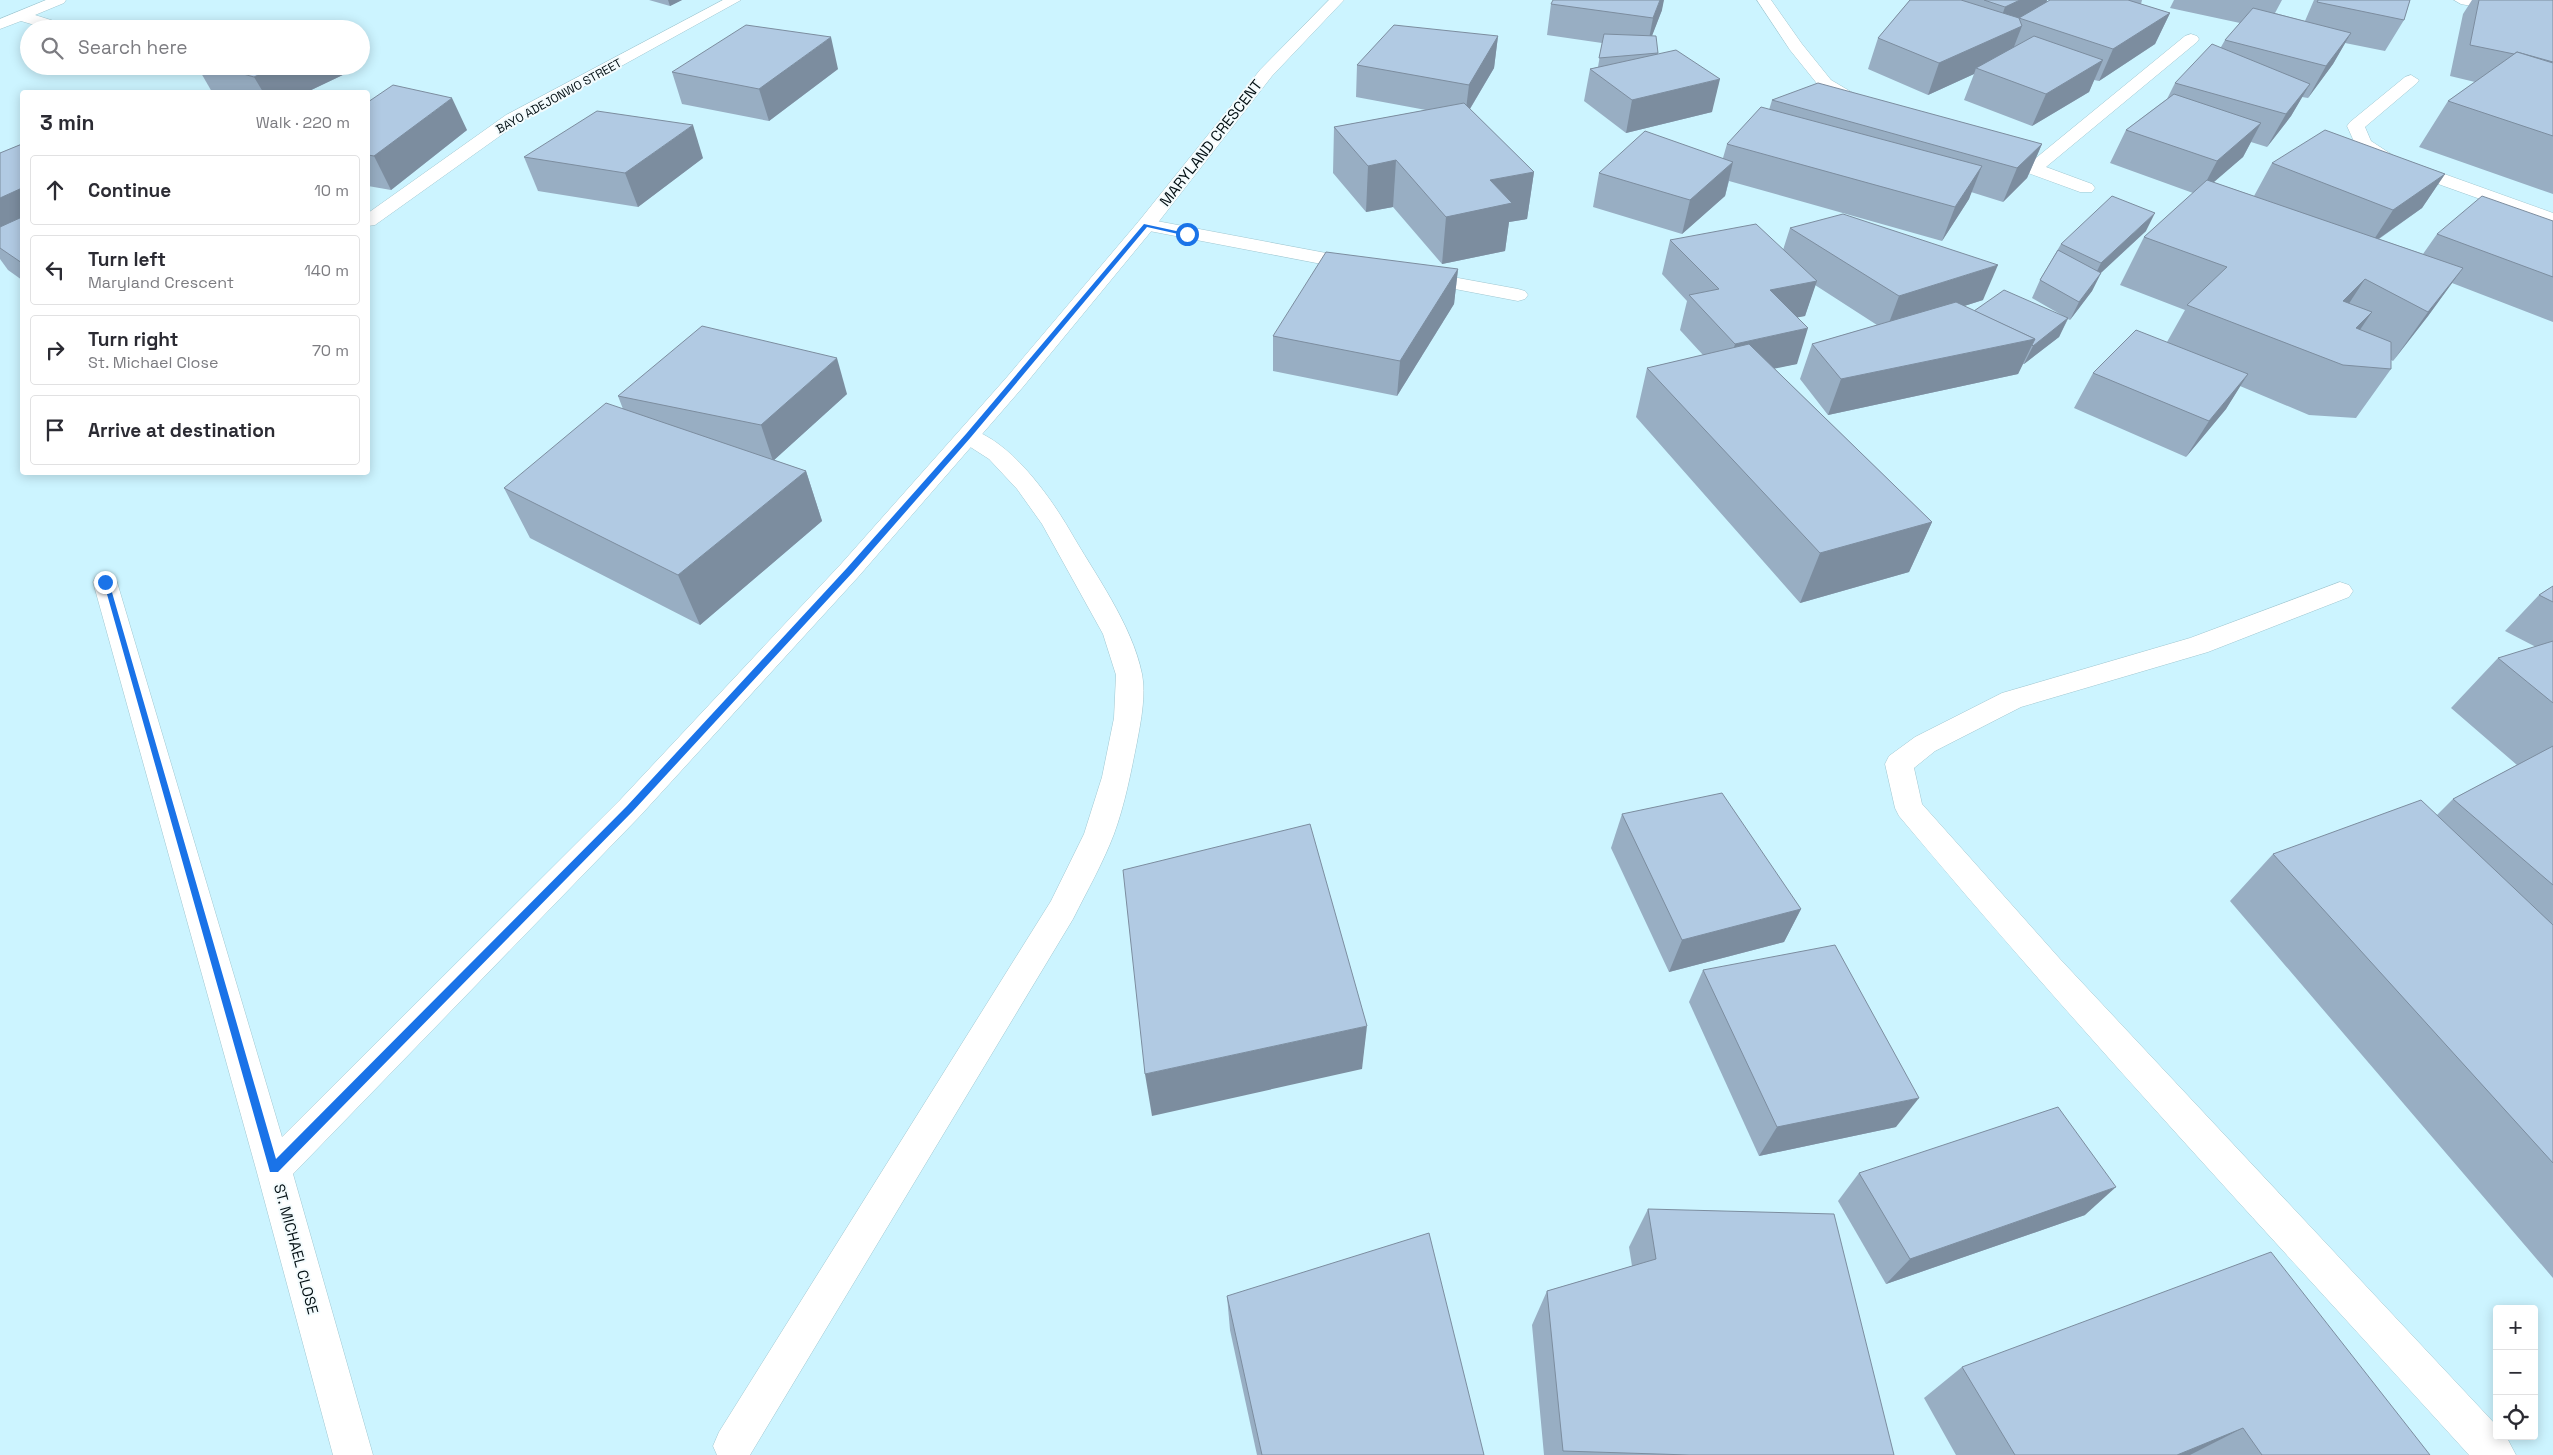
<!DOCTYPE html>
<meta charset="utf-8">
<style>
body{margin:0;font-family:"Space Grotesk",sans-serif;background:#f7f7f7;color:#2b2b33}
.controls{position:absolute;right:15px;bottom:15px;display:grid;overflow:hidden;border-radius:5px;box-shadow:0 2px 12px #0003}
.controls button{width:45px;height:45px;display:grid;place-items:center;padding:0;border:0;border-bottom:1px solid #e1e1e2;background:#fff;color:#2b2b33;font:25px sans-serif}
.stop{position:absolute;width:15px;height:15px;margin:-11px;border:4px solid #1a73e8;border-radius:50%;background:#fff}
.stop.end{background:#1a73e8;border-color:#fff;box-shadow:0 1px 5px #0008}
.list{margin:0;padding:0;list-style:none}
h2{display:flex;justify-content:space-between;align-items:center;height:65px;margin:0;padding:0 20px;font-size:21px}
h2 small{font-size:16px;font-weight:400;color:#7c7c81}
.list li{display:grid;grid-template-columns:32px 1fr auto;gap:15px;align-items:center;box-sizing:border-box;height:70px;margin:0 10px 10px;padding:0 10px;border:1px solid #e1e1e2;border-radius:5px}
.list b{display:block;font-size:19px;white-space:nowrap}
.list p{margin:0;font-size:16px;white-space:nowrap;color:#7c7c81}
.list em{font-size:16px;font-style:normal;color:#7c7c81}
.icon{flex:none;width:28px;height:28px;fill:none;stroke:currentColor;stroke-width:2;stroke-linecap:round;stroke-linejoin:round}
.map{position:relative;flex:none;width:2553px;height:1455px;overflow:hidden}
.search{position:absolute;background:#fff;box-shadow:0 2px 12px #0003;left:20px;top:20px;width:350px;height:55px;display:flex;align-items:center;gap:12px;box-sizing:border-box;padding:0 18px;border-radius:28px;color:#7c7c81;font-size:19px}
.panel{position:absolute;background:#fff;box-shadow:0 2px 12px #0003;left:20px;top:90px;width:350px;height:385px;border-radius:5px}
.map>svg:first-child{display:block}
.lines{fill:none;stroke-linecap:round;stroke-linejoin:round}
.service-casing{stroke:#a0c7d1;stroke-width:1}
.minor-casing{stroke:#a0c7d1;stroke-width:1}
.service{fill:#fff;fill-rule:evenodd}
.minor{fill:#fff;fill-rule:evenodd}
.wall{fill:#98aec3}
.shaded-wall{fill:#7c8d9f}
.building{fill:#b1cae3;stroke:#7c8d9f}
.route{fill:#1a73e8}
.labels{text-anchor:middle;stroke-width:4;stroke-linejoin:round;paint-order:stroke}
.far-street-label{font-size:12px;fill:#020e12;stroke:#f3fbfd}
.street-label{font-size:15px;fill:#020e12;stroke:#f3fbfd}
</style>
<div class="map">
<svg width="2553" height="1455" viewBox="0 0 2553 1455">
<rect width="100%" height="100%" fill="#ccf4ff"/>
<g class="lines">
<defs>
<g id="service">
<path d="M 1146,219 L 1358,259 L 1365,261 L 1368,265 L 1365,269 L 1358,271 L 1139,229 L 1137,225 L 1139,221 Z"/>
<path d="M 1420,271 L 1518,289 L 1525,291 L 1528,295 L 1525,299 L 1518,301 L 1413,281 L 1410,277 L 1413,273 Z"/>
<path d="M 969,429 C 1009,439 1049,495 1069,529 C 1094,573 1132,624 1142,674 C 1146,695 1141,721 1137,742 C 1131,772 1125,804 1114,834 C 1103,863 1087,891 1073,919 L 750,1455 L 717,1455 L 713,1446 L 719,1432 L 1051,901 L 1084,834 L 1102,777 L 1114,718 L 1116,675 L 1103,634 L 1042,524 L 1017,489 L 989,459 L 961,441 L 958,436 L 961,431 Z"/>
</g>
<g id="minor">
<path d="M 46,0 L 66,0 L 64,3 L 35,15 L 70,26 L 73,29 L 48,29 L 21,21 L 0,29 L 0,19 Z"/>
<path d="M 723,0 L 741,0 L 518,123 L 375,225 L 368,226 L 368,213 L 506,115 Z"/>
<path d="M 1329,0 L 1344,0 L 1272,76 L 1153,229 L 1023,387 L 859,576 L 640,816 L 293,1174 L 373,1455 L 333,1455 L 256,1169 L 93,582 L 96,576 L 105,573 L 114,576 L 117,582 L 282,1137 L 620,800 L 841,564 L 1007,377 L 1139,221 L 1260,70 Z"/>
<path d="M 1757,0 L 1771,0 L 1802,44 L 1831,80 L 1870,103 L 1872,107 L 1870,111 L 1858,111 L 1819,86 L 1790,50 Z"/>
<path d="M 2454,0 L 2485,0 L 2553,12 L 2553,22 L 2461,4 Z"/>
<path d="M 2191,34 L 2197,36 L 2199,39 L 2197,42 L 2046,167 L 2092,184 L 2095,188 L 2092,192 L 2080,192 L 1990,159 L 1987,155 L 1990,151 L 2002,151 L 2031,162 L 2185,36 Z"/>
<path d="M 2411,75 L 2419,80 L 2417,83 L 2365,127 L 2371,141 L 2394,156 L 2553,213 L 2553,225 L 2382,164 L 2357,148 L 2347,126 L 2350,122 L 2405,77 Z"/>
<path d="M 2340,582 L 2349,585 L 2353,591 L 2349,597 L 2208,652 L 2021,707 L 1935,751 L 1914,768 L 1922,804 L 1972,860 L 2060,959 L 2497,1426 L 2497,1436 L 2506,1436 L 2516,1455 L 2469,1455 C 2277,1243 2082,1035 1899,816 L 1895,808 L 1885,764 L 1889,756 L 1915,737 L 2002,693 L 2190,638 Z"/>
</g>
</defs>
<use href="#service" class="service-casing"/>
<use href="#minor" class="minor-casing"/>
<use href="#service" class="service"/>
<use href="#minor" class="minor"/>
</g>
<g class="wall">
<path d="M 649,0 L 682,0 L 670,6 Z"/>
<path d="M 1910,0 L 2047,0 L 2047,2 L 2050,0 L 2142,0 L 2141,4 L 2170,13 L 2155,44 L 2099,81 L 2094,80 L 2089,92 L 2032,126 L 1964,100 L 1974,74 L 1928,95 L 1868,69 L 1878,38 Z"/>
<path d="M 2174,0 L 2282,0 L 2275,13 L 2305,21 L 2314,0 L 2410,0 L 2404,20 L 2385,51 L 2345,43 L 2333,64 L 2308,98 L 2302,97 L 2291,116 L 2267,147 L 2251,142 L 2243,157 L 2213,182 L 2254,196 L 2272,163 L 2445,174 L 2422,208 L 2379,239 L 2423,254 L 2437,234 L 2553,221 L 2553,322 L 2452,283 L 2428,316 L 2393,361 L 2391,360 L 2391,369 L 2356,418 L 2309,415 L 2240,386 L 2226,409 L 2186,457 L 2074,408 L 2093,373 L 2167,342 L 2185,310 L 2120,285 L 2144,237 L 2193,193 L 2110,163 L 2126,130 L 2167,99 L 2175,83 L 2221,47 L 2225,40 L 2240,23 L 2170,8 Z"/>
<path d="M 2472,0 L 2553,0 L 2553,194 L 2419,147 L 2448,101 L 2475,82 L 2450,76 L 2463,14 Z"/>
<path d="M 1551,4 L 1662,10 L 1652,35 L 1658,54 L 1712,112 L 1626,133 L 1584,101 L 1590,69 L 1598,67 L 1602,43 L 1547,35 Z"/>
<path d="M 1498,36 L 1494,68 L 1470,109 L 1534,172 L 1527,219 L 1509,222 L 1505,251 L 1442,264 L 1393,207 L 1366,212 L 1333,173 L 1334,127 L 1426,110 L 1356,97 L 1357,65 Z"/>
<path d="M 197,66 L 346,66 L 349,72 L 307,92 L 212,92 Z"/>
<path d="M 838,69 L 769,121 L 682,104 L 672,72 Z"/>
<path d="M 1772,100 L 2042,144 L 2027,178 L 2003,202 L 1971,192 L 1969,199 L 1942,241 L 1729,181 L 1725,196 L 1682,234 L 1593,207 L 1599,173 L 1723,158 L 1727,144 L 1769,110 Z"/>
<path d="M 368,102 L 467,130 L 391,190 L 368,186 Z"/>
<path d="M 22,144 L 22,280 L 8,270 L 0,259 L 0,153 Z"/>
<path d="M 524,157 L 703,158 L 638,207 L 538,191 Z"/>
<path d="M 1790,228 L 1983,300 L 1964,306 L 1974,311 L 2065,317 L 2032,298 L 2040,280 L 2061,244 L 2146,231 L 2101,273 L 2092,291 L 2070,320 L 2068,319 L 2059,337 L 2024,364 L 2023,364 L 2018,374 L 1828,415 L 1800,379 L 1812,344 L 1877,325 L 1815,285 L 1805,316 L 1797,317 L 1797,364 L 1774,368 L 1932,522 L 1909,572 L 1800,603 L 1636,417 L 1647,368 L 1703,355 L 1680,330 L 1687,301 L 1662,274 L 1670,240 L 1783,250 Z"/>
<path d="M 1458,269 L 1454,304 L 1397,396 L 1273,371 L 1273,336 Z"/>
<path d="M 847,394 L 774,460 L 806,471 L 822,521 L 700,625 L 530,538 L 504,488 L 623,409 L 618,396 Z"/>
<path d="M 2553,586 L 2553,1278 L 2230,901 L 2273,854 L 2437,815 L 2453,799 L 2517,765 L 2451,708 L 2498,658 L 2536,647 L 2505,631 L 2539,595 Z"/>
<path d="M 1622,814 L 1801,909 L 1784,942 L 1669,972 L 1611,848 Z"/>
<path d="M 1703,970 L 1896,1127 L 1759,1156 L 1689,1002 Z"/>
<path d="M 1859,1173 L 2085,1215 L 1886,1284 L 1838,1201 Z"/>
<path d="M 1648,1209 L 1894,1455 L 1544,1455 L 1532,1325 L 1547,1291 L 1632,1266 L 1629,1247 Z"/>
<path d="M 1227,1296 L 1484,1455 L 1257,1455 L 1230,1330 Z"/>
<path d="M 1962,1367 L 2430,1455 L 1956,1455 L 1924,1398 Z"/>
</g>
<g class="shaded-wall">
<path d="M 668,0 L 682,0 L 670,6 Z"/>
<path d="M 1660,0 L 1664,0 L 1662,10 L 1647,49 L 1653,18 Z"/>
<path d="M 2020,0 L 2047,0 L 2042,14 L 2019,18 L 1994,38 L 2005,7 Z"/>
<path d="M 2170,13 L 2155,44 L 2099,81 L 2113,49 Z"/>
<path d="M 2022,26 L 2010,57 L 1976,68 L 1974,74 L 1928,95 L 1939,63 Z"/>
<path d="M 2351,33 L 2333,64 L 2308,98 L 2326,66 Z"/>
<path d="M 1498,36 L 1494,68 L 1465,117 L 1469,85 Z"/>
<path d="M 831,37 L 838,69 L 769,121 L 759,89 Z"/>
<path d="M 2103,60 L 2089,92 L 2032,126 L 2046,94 Z"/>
<path d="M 277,66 L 346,66 L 349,72 L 307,92 L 263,92 L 254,77 Z"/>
<path d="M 1720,79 L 1712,112 L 1626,133 L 1632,100 Z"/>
<path d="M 2310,84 L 2291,116 L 2267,147 L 2286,114 Z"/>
<path d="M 452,98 L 467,130 L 391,190 L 374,156 Z"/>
<path d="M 2261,123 L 2243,157 L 2199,195 L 2217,161 Z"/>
<path d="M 693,125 L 703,158 L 638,207 L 625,173 Z"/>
<path d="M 2042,144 L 2027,178 L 2003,202 L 2017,168 Z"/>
<path d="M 1396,160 L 1393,207 L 1366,212 L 1368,166 Z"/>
<path d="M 1733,162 L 1725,196 L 1682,234 L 1690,200 Z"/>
<path d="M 1982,166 L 1969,199 L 1942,241 L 1955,207 Z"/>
<path d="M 1534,172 L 1527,219 L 1509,222 L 1505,251 L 1442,264 L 1446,217 L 1490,180 Z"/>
<path d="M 2445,174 L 2422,208 L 2371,244 L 2393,210 Z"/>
<path d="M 22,188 L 22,233 L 0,243 L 0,198 Z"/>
<path d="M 2155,213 L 2146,231 L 2092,281 L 2101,263 Z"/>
<path d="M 1998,265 L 1983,300 L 1886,331 L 1899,296 Z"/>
<path d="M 2463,268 L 2428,316 L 2393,361 L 2428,312 Z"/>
<path d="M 1458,269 L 1454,304 L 1397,396 L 1400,361 Z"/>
<path d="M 2101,273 L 2092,291 L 2070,320 L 2079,302 Z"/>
<path d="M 2365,279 L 2333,328 L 2343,301 Z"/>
<path d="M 1817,281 L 1805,316 L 1759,325 L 1770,290 Z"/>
<path d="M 2372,312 L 2339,361 L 2356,328 Z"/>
<path d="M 2068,318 L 2059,337 L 2024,364 L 2033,346 Z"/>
<path d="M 1808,328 L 1797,364 L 1725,379 L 1735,344 Z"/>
<path d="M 2035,339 L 2018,374 L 1828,415 L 1841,379 Z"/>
<path d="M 837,358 L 847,394 L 773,461 L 761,425 Z"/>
<path d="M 2248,374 L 2226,409 L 2186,457 L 2209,421 Z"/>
<path d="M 806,471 L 822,521 L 700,625 L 678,575 Z"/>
<path d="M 1932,522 L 1909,572 L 1800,603 L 1820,553 Z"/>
<path d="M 1801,909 L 1784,942 L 1669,972 L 1682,940 Z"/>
<path d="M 1367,1026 L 1362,1069 L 1152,1116 L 1145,1074 Z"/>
<path d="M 1919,1098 L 1896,1127 L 1759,1156 L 1777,1127 Z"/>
<path d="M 2116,1187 L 2085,1215 L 1886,1284 L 1910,1259 Z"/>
<path d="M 2243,1428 L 2190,1455 L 2177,1455 Z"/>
</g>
<g class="building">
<path d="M 1553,0 L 1660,0 L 1653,18 L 1551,4 Z"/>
<path d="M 1910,0 L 1961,0 L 2019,18 L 2022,26 L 1939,63 L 1878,38 Z"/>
<path d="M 1984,0 L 2020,0 L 2005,7 Z"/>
<path d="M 2050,0 L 2128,0 L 2170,13 L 2113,49 L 2019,18 Z"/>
<path d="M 2318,0 L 2410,0 L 2404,20 L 2317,2 Z"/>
<path d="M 2479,0 L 2553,0 L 2553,62 L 2517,52 L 2514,54 L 2470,45 Z"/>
<path d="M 2253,8 L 2351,33 L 2326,66 L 2225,40 Z"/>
<path d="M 746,25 L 831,37 L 759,89 L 672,72 Z"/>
<path d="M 1394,25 L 1498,36 L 1469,85 L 1357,65 Z"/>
<path d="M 1604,34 L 1656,36 L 1658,53 L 1599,58 Z"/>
<path d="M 2034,36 L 2103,60 L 2046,94 L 1976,68 Z"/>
<path d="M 2212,44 L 2310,84 L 2286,114 L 2175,83 Z"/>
<path d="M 1676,50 L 1720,79 L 1632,100 L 1590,69 Z"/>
<path d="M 2517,52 L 2553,63 L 2553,136 L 2448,101 Z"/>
<path d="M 215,66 L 277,66 L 254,77 Z"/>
<path d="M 1818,83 L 2042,144 L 2017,168 L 1772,100 Z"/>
<path d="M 393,85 L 452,98 L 374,156 L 368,155 L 368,102 Z"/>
<path d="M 2174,94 L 2261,123 L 2217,161 L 2126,130 Z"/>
<path d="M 1464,103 L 1534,172 L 1490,180 L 1512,203 L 1446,217 L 1396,160 L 1368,166 L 1334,127 Z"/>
<path d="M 1761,107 L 1982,166 L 1955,207 L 1727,144 Z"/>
<path d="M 597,111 L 693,125 L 625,173 L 524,157 Z"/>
<path d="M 2325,130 L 2445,174 L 2393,210 L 2272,163 Z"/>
<path d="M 1645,131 L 1733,162 L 1690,200 L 1599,173 Z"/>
<path d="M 22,144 L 22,188 L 0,198 L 0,153 Z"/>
<path d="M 2207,180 L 2463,268 L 2428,312 L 2365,279 L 2343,301 L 2372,312 L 2356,328 L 2391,342 L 2391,369 L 2343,365 L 2187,305 L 2227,267 L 2144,237 Z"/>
<path d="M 2112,196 L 2155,213 L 2101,263 L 2061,244 Z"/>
<path d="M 2482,196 L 2553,221 L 2553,277 L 2437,234 Z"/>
<path d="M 1843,214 L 1998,265 L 1899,296 L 1790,228 Z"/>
<path d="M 22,217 L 22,263 L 0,248 L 0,227 Z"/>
<path d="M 1756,224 L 1817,281 L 1770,290 L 1808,328 L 1735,344 L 1689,295 L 1719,289 L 1670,240 Z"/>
<path d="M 2058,250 L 2101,273 L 2079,302 L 2040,280 Z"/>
<path d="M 1326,252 L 1458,269 L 1400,361 L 1273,336 Z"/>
<path d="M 2004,290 L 2068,318 L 2033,346 L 2032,345 L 2035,339 L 1974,311 Z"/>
<path d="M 1956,302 L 2035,339 L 1841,379 L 1812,344 Z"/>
<path d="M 702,326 L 837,358 L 761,425 L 618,396 Z"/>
<path d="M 2136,330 L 2248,374 L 2209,421 L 2093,373 Z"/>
<path d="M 1749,344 L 1932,522 L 1820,553 L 1647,368 Z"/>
<path d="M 606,403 L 806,471 L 678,575 L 504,488 Z"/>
<path d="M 2553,586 L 2553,602 L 2539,595 Z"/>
<path d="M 2553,641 L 2553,703 L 2498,658 Z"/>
<path d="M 2553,746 L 2553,885 L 2453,799 Z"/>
<path d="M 1722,793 L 1801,909 L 1682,940 L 1622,814 Z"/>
<path d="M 2421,800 L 2553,925 L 2553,1163 L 2273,854 Z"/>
<path d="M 1310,824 L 1367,1026 L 1145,1074 L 1123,870 Z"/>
<path d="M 1835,945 L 1919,1098 L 1777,1127 L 1703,970 Z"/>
<path d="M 2058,1107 L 2116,1187 L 1910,1259 L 1859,1173 Z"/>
<path d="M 1648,1209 L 1834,1214 L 1894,1455 L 1689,1455 L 1563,1451 L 1547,1291 L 1656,1259 Z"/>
<path d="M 1429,1233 L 1484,1455 L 1262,1455 L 1227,1296 Z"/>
<path d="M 2271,1252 L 2430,1455 L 2262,1455 L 2243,1428 L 2177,1455 L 2015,1455 L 1962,1367 Z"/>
</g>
<path class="route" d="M 1144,224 L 1190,234 L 1187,236 L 1147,227 L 971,437 L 853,572 L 633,811 L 278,1172 L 270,1172 L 103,580 L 109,582 L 276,1159 L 627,806 L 847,568 L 966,434 Z"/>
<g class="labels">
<g class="far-street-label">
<text transform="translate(559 96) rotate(-29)" y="4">BAYO ADEJONWO STREET</text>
</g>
<g class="street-label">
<text transform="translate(1211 143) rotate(-52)" y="5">MARYLAND CRESCENT</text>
<text transform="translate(296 1249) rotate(75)" y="5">ST. MICHAEL CLOSE</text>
</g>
</g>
</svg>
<div class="controls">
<button>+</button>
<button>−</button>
<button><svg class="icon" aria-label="locate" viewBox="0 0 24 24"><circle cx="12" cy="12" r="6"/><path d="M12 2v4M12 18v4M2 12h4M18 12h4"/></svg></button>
</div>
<div class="stop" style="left:1187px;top:234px"></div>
<div class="stop end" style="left:105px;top:582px"></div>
<div class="search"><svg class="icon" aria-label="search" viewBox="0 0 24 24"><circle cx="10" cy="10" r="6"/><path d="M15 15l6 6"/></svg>Search here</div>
<section class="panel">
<h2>3 min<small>Walk · 220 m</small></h2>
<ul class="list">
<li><svg class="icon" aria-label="ahead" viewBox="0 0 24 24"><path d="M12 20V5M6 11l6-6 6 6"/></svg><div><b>Continue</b></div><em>10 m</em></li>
<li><svg class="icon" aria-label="left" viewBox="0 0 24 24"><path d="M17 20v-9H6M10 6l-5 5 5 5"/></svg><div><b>Turn left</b><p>Maryland Crescent</p></div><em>140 m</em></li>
<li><svg class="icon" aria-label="right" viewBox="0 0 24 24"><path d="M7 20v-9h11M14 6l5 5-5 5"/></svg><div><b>Turn right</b><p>St. Michael Close</p></div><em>70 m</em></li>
<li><svg class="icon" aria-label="arrive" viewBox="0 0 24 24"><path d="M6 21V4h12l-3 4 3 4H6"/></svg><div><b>Arrive at destination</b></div></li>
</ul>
</section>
</div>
